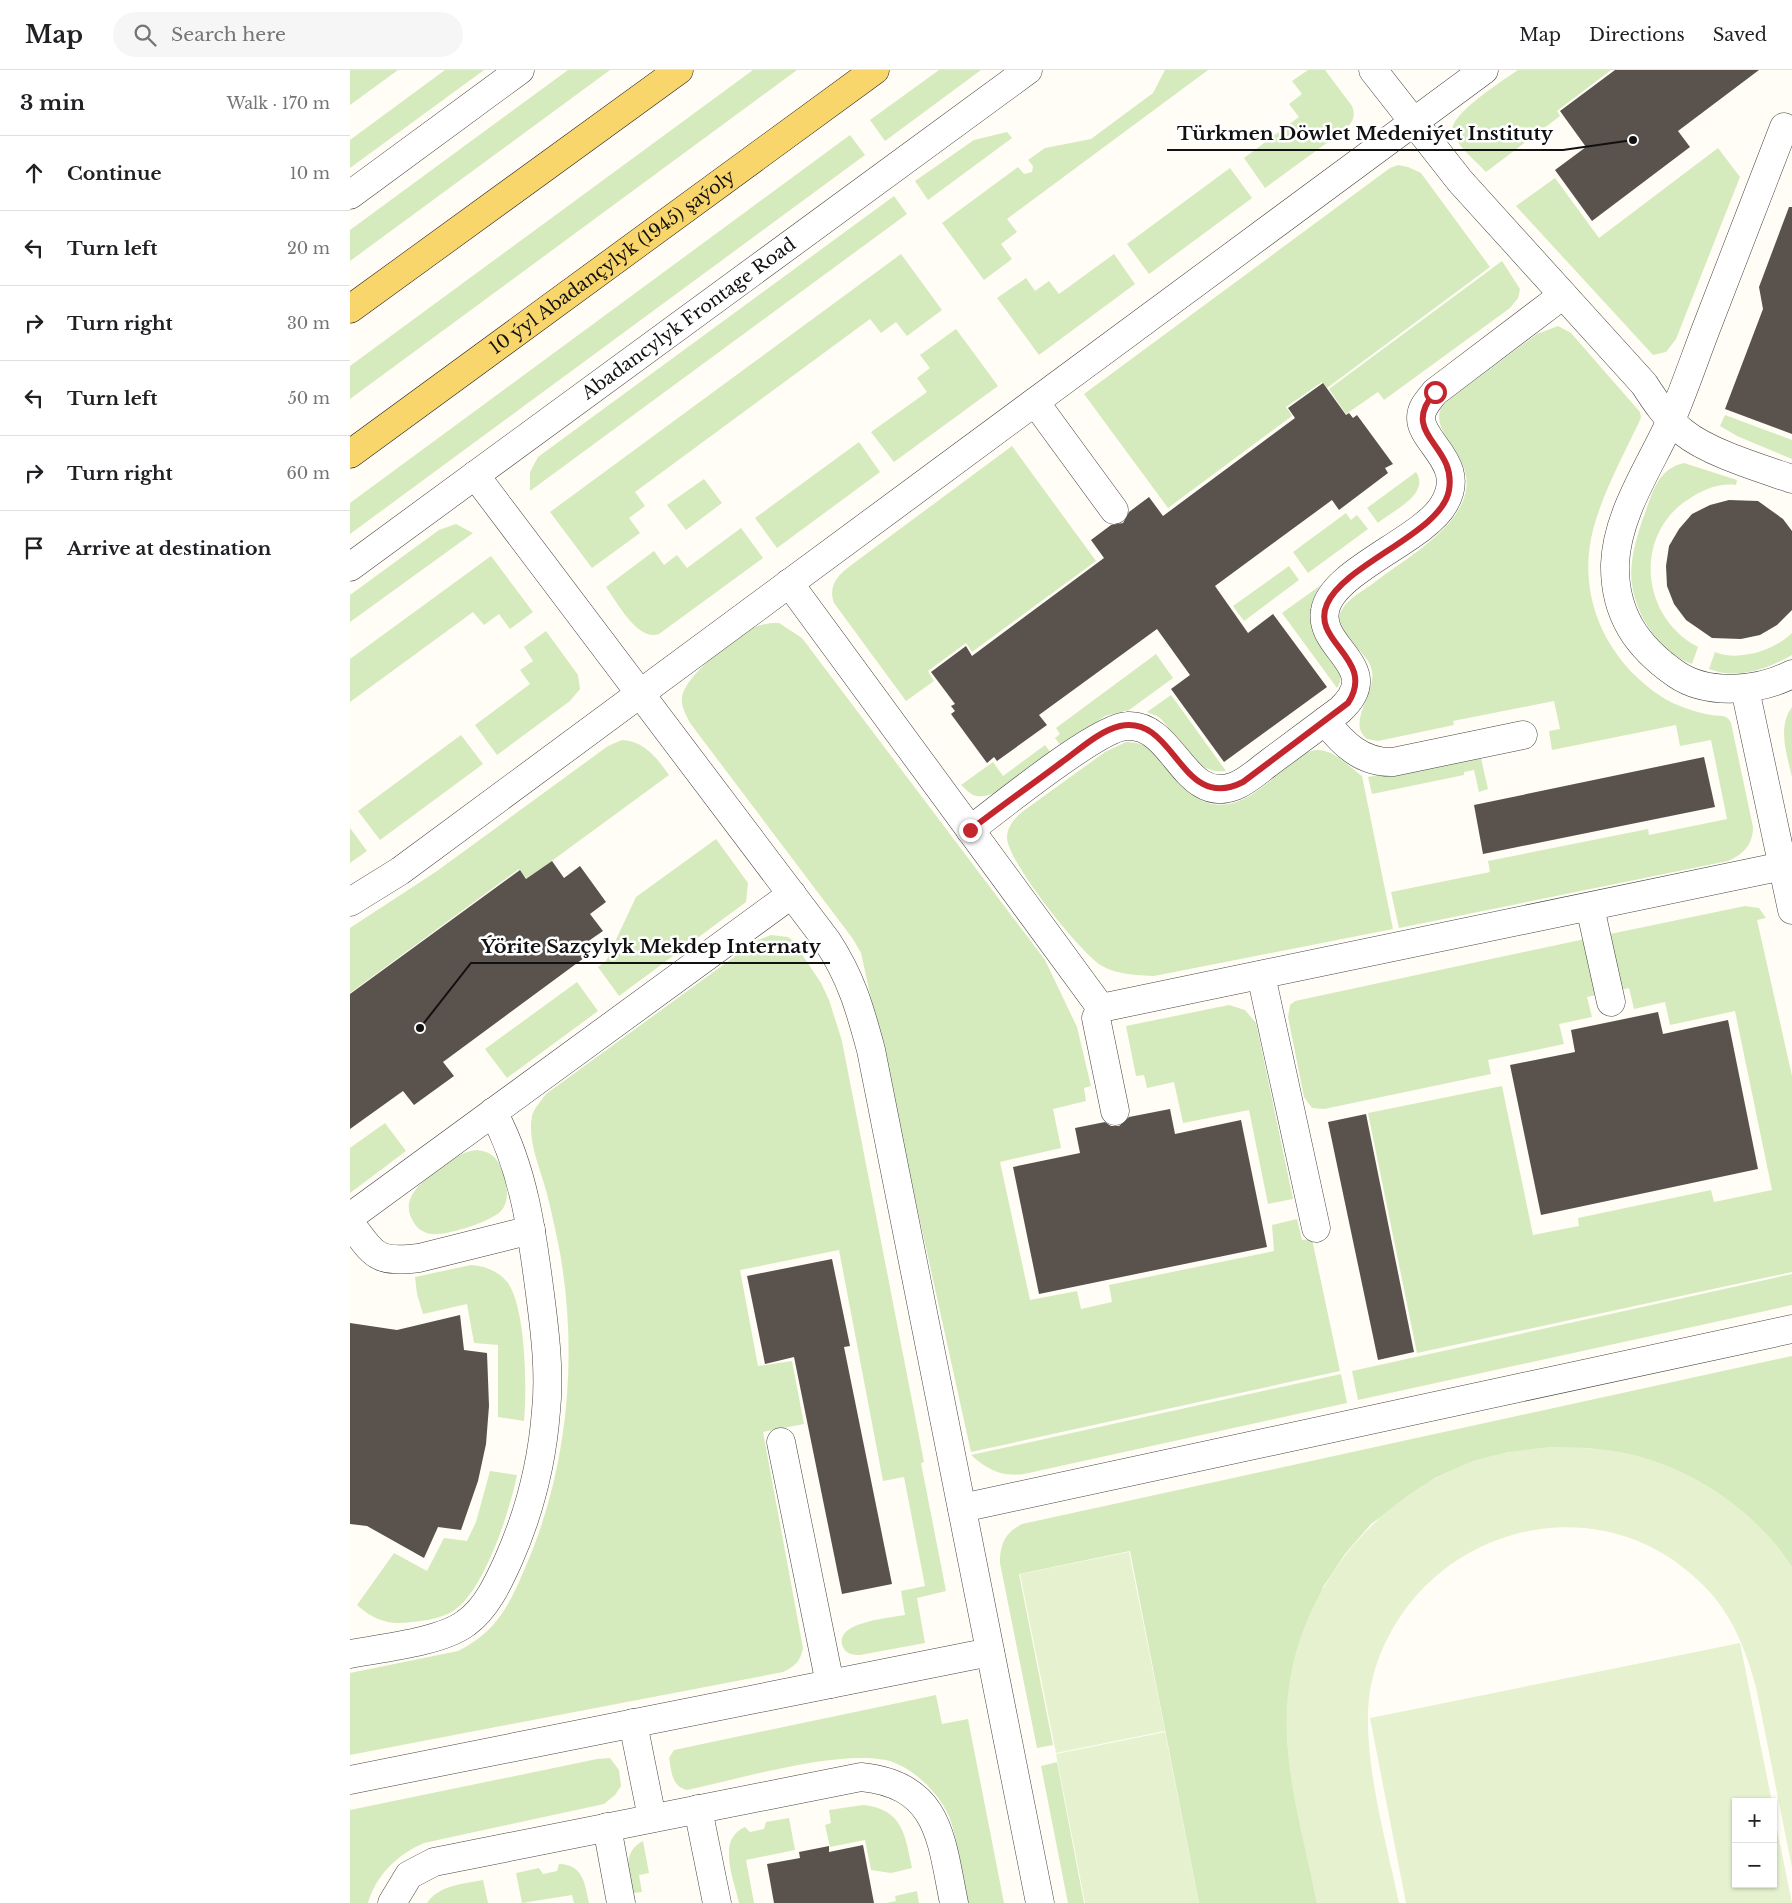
<!DOCTYPE html>
<meta charset="utf-8">
<style>
body{margin:0;font-family:"Libre Baskerville",serif;background:#f6f6f6;color:#202124}
.controls{position:absolute;right:15px;bottom:15px;display:grid;overflow:hidden;border-radius:0px;box-shadow:0 1px 4px #0004}
.controls button{width:45px;height:45px;display:grid;place-items:center;padding:0;border:0;border-bottom:1px solid #e0e0e0;background:#fff;color:#202124;font:25px sans-serif}
.stop{position:absolute;width:15px;height:15px;margin:-11px;border:4px solid #c4262e;border-radius:50%;background:#fff}
.stop.end{background:#c4262e;border-color:#fff;box-shadow:0 1px 5px #0008}
.list{margin:0;padding:0;list-style:none}
h2{display:flex;justify-content:space-between;align-items:center;height:65px;margin:0;padding:0 20px;font-size:21px}
h2 small{font-size:16px;font-weight:400;color:#757577}
.list li{display:grid;grid-template-columns:32px 1fr auto;gap:15px;align-items:center;box-sizing:border-box;height:75px;padding:0 20px;border-top:1px solid #e0e0e0}
.list b{display:block;font-size:19px;white-space:nowrap}
.list em{font-size:16px;font-style:normal;color:#757577}
.icon{flex:none;width:28px;height:28px;fill:none;stroke:currentColor;stroke-width:2;stroke-linecap:round;stroke-linejoin:round}
.map{position:relative;flex:none;width:1442px;height:1833px;overflow:hidden}
header{display:flex;align-items:center;gap:30px;box-sizing:border-box;height:70px;padding:0 25px;background:#fff;border-bottom:1px solid #e0e0e0}
header strong{font-size:24px}
nav{display:flex;gap:28px;margin-inline-start:auto;font-size:18px}
.search{width:350px;height:45px;background:#f6f6f6;display:flex;align-items:center;gap:12px;box-sizing:border-box;padding:0 18px;border-radius:28px;color:#757577;font-size:19px}
main{display:flex}
aside{flex:1;background:#fff}
.map>svg:first-child{display:block}
.green{fill:#d5ebbd}
.pitch{fill:#e6f2cf}
.building{fill:#5a524d}
.lines{fill:none;stroke-linecap:round;stroke-linejoin:round}
.minor-casing{stroke:#444;stroke-width:29}
.major-casing{stroke:#222;stroke-width:29}
.minor{stroke:#fff;stroke-width:28}
.major{stroke:#f9d66b;stroke-width:28}
.route{stroke:#c4262e;stroke-width:6}
.labels{text-anchor:middle;stroke-width:5;stroke-linejoin:round;paint-order:stroke}
.street-label{font-size:18px;fill:#111;stroke:#fff}
.leader{fill:none;stroke:#111;stroke-width:2}
.callout-dot{fill:#111;stroke:#fff;stroke-width:2}
.callout-label{font-size:19px;text-anchor:middle;font-weight:bold;fill:#111;stroke:#fff;stroke-width:5;stroke-linejoin:round;paint-order:stroke}
</style>
<header>
<strong>Map</strong>
<div class="search"><svg class="icon" aria-label="search" viewBox="0 0 24 24"><circle cx="10" cy="10" r="6"/><path d="M15 15l6 6"/></svg>Search here</div>
<nav><a>Map</a><a>Directions</a><a>Saved</a></nav>
</header>
<main>
<aside>
<h2>3 min<small>Walk · 170 m</small></h2>
<ul class="list">
<li><svg class="icon" aria-label="ahead" viewBox="0 0 24 24"><path d="M12 20V5M6 11l6-6 6 6"/></svg><div><b>Continue</b></div><em>10 m</em></li>
<li><svg class="icon" aria-label="left" viewBox="0 0 24 24"><path d="M17 20v-9H6M10 6l-5 5 5 5"/></svg><div><b>Turn left</b></div><em>20 m</em></li>
<li><svg class="icon" aria-label="right" viewBox="0 0 24 24"><path d="M7 20v-9h11M14 6l5 5-5 5"/></svg><div><b>Turn right</b></div><em>30 m</em></li>
<li><svg class="icon" aria-label="left" viewBox="0 0 24 24"><path d="M17 20v-9H6M10 6l-5 5 5 5"/></svg><div><b>Turn left</b></div><em>50 m</em></li>
<li><svg class="icon" aria-label="right" viewBox="0 0 24 24"><path d="M7 20v-9h11M14 6l5 5-5 5"/></svg><div><b>Turn right</b></div><em>60 m</em></li>
<li><svg class="icon" aria-label="arrive" viewBox="0 0 24 24"><path d="M6 21V4h12l-3 4 3 4H6"/></svg><div><b>Arrive at destination</b></div></li>
</ul>
</aside>
<div class="map">
<svg width="1442" height="1833" viewBox="0 0 1442 1833">
<rect width="100%" height="100%" fill="#fffdf5"/>
<g class="green">
<path d="M 0,0 L 48,0 L 0,35 Z"/>
<path d="M 95,0 L 134,0 L 0,98 L 0,70 Z"/>
<path d="M 218,0 L 260,0 L 0,191 L 0,160 Z"/>
<path d="M 403,0 L 447,0 L 0,329 L 0,296 Z"/>
<path d="M 589,0 L 631,0 L 535,71 L 520,50 Z"/>
<path d="M 815,0 L 858,0 L 657,149 L 667,162 L 651,174 L 662,189 L 634,210 L 592,153 L 668,97 L 674,104 L 682,102 L 683,96 L 678,90 L 695,78 L 741,69 L 803,23 Z"/>
<path d="M 958,0 L 975,0 L 1002,36 C 1006,46 1003,51 996,59 L 915,118 L 894,88 L 949,47 L 939,34 L 952,24 L 942,11 Z"/>
<path d="M 1168,0 L 1261,0 L 1207,41 L 1210,46 L 1136,102 C 1126,91 1108,77 1103,63 C 1096,46 1154,10 1168,0 Z"/>
<path d="M 657,62 L 662,68 L 578,130 L 565,111 L 624,70 Z"/>
<path d="M 500,65 L 515,85 L 0,464 L 0,433 Z"/>
<path d="M 1368,78 L 1390,107 L 1326,269 L 1316,282 L 1303,285 L 1166,136 L 1205,108 L 1249,168 Z"/>
<path d="M 1048,95 L 1058,97 L 1071,103 L 1140,197 L 977,318 L 972,312 L 936,337 L 942,346 L 818,438 L 734,324 L 1040,98 Z"/>
<path d="M 880,98 L 902,128 L 799,204 L 777,174 Z"/>
<path d="M 544,126 L 557,144 L 180,421 L 180,402 L 188,387 Z"/>
<path d="M 551,184 L 592,240 L 557,266 L 546,252 L 531,263 L 520,249 L 285,422 L 295,436 L 279,448 L 290,463 L 242,498 L 200,442 Z"/>
<path d="M 764,184 L 785,214 L 689,285 L 647,228 L 676,208 L 685,221 L 699,211 L 709,224 Z"/>
<path d="M 1152,191 L 1170,219 L 1168,228 L 1160,238 L 1034,330 L 1028,322 L 996,344 L 979,319 Z"/>
<path d="M 1208,256 L 1221,263 L 1290,342 L 1291,348 C 1274,384 1253,422 1243,460 C 1226,526 1256,591 1312,627 C 1326,636 1345,642 1361,645 C 1366,646 1372,645 1376,647 C 1379,649 1380,651 1381,653 L 1403,757 C 1403,774 1394,784 1378,791 L 1049,858 L 1041,822 L 1140,802 L 1138,791 L 1298,759 L 1299,765 L 1377,749 L 1361,670 L 1330,676 L 1326,655 L 1202,680 L 1199,661 L 1210,659 L 1204,631 L 1103,651 L 1104,655 L 1028,671 L 1017,669 C 996,652 1026,625 1022,601 C 1019,582 989,569 989,546 C 994,531 1008,524 1021,515 C 1050,492 1102,464 1114,428 C 1128,387 1082,368 1090,340 L 1097,331 L 1187,264 Z"/>
<path d="M 606,259 L 648,316 L 544,392 L 521,362 L 577,322 L 567,308 L 580,298 L 570,285 Z"/>
<path d="M 1375,345 L 1442,370 L 1442,389 L 1387,366 L 1370,356 Z"/>
<path d="M 509,372 L 530,402 L 427,478 L 405,448 Z"/>
<path d="M 662,376 L 746,491 L 622,582 L 616,573 L 578,601 L 584,611 L 556,631 L 484,533 C 478,516 487,506 500,496 Z"/>
<path d="M 1334,393 L 1387,410 L 1386,415 C 1370,413 1355,419 1342,427 C 1283,461 1289,546 1348,577 L 1342,594 C 1304,580 1276,531 1282,492 C 1284,474 1290,457 1296,440 C 1304,418 1309,399 1334,393 Z"/>
<path d="M 1066,402 C 1081,424 1042,441 1028,453 L 1017,438 Z"/>
<path d="M 354,409 L 372,433 L 336,460 L 317,435 Z"/>
<path d="M 996,443 L 1001,450 L 1007,445 L 1018,459 L 958,503 L 943,482 Z"/>
<path d="M 106,454 L 123,463 L 0,552 L 0,525 L 89,460 Z"/>
<path d="M 391,458 L 413,488 L 309,564 C 288,572 267,532 256,517 L 304,481 L 314,495 L 327,485 L 337,498 Z"/>
<path d="M 141,486 L 183,542 L 160,559 L 149,544 L 134,555 L 123,542 L 0,632 L 0,589 Z"/>
<path d="M 939,496 L 949,510 L 894,551 L 883,536 Z"/>
<path d="M 971,515 C 936,563 1007,592 987,618 L 932,543 Z"/>
<path d="M 429,553 L 452,568 L 695,890 L 727,957 L 741,1016 L 734,1018 L 736,1031 L 703,1039 L 711,1078 L 650,1092 L 680,1230 L 727,1221 L 731,1239 L 762,1232 L 759,1215 L 924,1181 L 922,1155 L 947,1149 L 952,1170 L 962,1169 L 990,1301 L 621,1382 L 511,883 L 503,869 L 340,653 C 336,645 331,637 332,628 C 334,606 384,568 403,558 C 411,554 419,553 429,553 Z"/>
<path d="M 196,561 L 228,605 L 230,619 L 220,631 L 147,685 L 125,655 L 180,614 L 170,600 L 183,591 L 174,577 Z"/>
<path d="M 1442,563 L 1442,585 C 1417,599 1387,610 1359,599 L 1365,582 C 1389,592 1425,580 1442,563 Z"/>
<path d="M 806,584 L 823,608 L 779,640 L 755,646 L 711,676 L 705,668 L 710,664 L 706,658 Z"/>
<path d="M 821,625 L 876,701 C 843,705 829,668 811,649 C 808,645 802,645 797,642 Z"/>
<path d="M 1442,637 L 1442,707 C 1437,685 1427,657 1442,637 Z"/>
<path d="M 111,665 L 133,694 L 30,770 L 8,741 Z"/>
<path d="M 272,670 C 294,671 307,688 319,705 L 177,809 L 169,799 L 0,923 L 0,858 L 87,801 L 258,676 Z"/>
<path d="M 776,672 C 825,670 829,753 889,731 C 913,722 935,695 958,682 C 979,673 996,695 1012,706 L 1043,859 L 804,906 C 787,905 768,905 752,896 C 730,883 658,792 657,768 C 657,757 664,749 672,742 L 755,682 Z"/>
<path d="M 695,675 L 701,683 C 684,695 648,730 627,726 C 620,725 616,719 611,715 L 643,692 L 653,706 Z"/>
<path d="M 1130,684 L 1138,719 L 1129,722 L 1124,700 L 1114,702 L 1114,705 L 1022,724 L 1018,707 Z"/>
<path d="M 0,758 L 17,781 L 0,793 Z"/>
<path d="M 366,769 L 398,813 L 396,832 L 269,926 L 248,897 L 256,891 L 286,827 Z"/>
<path d="M 1395,836 L 1409,838 L 1416,848 L 1407,850 L 1442,1006 L 1442,1202 L 1067,1283 L 1018,1043 L 1152,1016 L 1183,1165 L 1229,1156 L 1228,1148 L 1361,1120 L 1364,1132 L 1422,1120 L 1385,941 L 1320,955 L 1315,932 L 1284,939 L 1279,918 L 1271,920 L 1260,864 Z"/>
<path d="M 421,865 L 438,867 L 443,871 L 471,913 L 479,930 L 492,971 L 574,1392 L 571,1393 L 596,1521 L 567,1528 L 575,1573 L 510,1585 C 503,1585 496,1584 493,1577 C 482,1552 540,1548 555,1545 L 551,1521 L 575,1516 L 554,1407 L 533,1411 L 489,1180 L 390,1200 L 408,1296 L 442,1291 L 454,1354 L 413,1362 L 453,1578 C 451,1590 445,1597 433,1602 L 0,1685 L 0,1603 L 108,1581 C 149,1561 161,1531 178,1491 C 218,1396 228,1285 210,1183 C 206,1163 202,1143 197,1124 C 191,1100 177,1072 182,1046 C 184,1038 191,1031 196,1024 L 406,871 Z"/>
<path d="M 1235,869 L 1247,925 L 1237,927 L 1242,947 L 1209,954 L 1214,974 L 1138,990 L 1141,1004 L 974,1039 L 962,1038 L 954,1027 L 938,947 L 940,935 L 945,931 Z"/>
<path d="M 227,912 L 248,941 L 157,1008 L 135,979 Z"/>
<path d="M 879,935 L 895,940 L 906,953 L 943,1129 L 918,1134 L 899,1040 L 833,1053 L 824,1012 L 797,1018 L 794,1005 L 786,1006 L 776,956 Z"/>
<path d="M 35,1053 L 56,1081 L 0,1123 L 0,1078 Z"/>
<path d="M 127,1080 C 133,1081 139,1082 144,1087 C 155,1098 163,1128 151,1141 C 142,1151 101,1164 87,1164 C 78,1165 69,1161 64,1153 C 48,1129 72,1111 90,1099 C 102,1090 112,1081 127,1080 Z"/>
<path d="M 121,1195 C 135,1196 149,1201 158,1213 C 176,1239 177,1320 174,1351 L 148,1347 L 148,1275 L 124,1273 L 117,1234 L 73,1244 L 67,1224 L 65,1207 Z"/>
<path d="M 1442,1204 L 1442,1235 L 1008,1330 L 1002,1301 Z"/>
<path d="M 1442,1286 L 1442,1497 L 1412,1460 L 1314,1395 L 1277,1384 L 1238,1378 L 1160,1382 L 1121,1392 L 1085,1408 L 1021,1454 L 995,1484 L 973,1517 L 937,1668 L 942,1707 L 967,1833 L 849,1833 L 780,1481 L 669,1504 L 703,1675 L 687,1678 L 650,1493 C 650,1474 655,1463 672,1454 Z"/>
<path d="M 991,1304 L 997,1333 L 674,1404 C 651,1407 638,1400 621,1385 Z"/>
<path d="M 140,1401 L 167,1405 C 160,1440 134,1522 103,1541 C 92,1548 75,1551 62,1552 C 39,1555 25,1551 7,1535 L 44,1483 L 77,1501 L 94,1468 L 117,1471 L 126,1452 Z"/>
<path d="M 586,1625 L 592,1654 L 618,1649 L 654,1833 L 617,1833 C 612,1807 608,1763 596,1740 C 584,1718 560,1696 536,1690 C 485,1680 389,1709 337,1720 C 321,1716 322,1702 319,1688 L 324,1680 Z"/>
<path d="M 260,1688 L 269,1700 L 271,1716 L 265,1725 L 254,1734 L 74,1773 C 48,1784 26,1805 18,1833 L 0,1833 L 0,1740 L 247,1689 Z"/>
<path d="M 707,1692 L 734,1833 L 718,1833 L 691,1696 Z"/>
<path d="M 513,1735 C 553,1739 555,1765 562,1798 L 541,1803 L 521,1800 L 515,1770 L 480,1777 L 475,1755 L 481,1753 L 479,1740 Z"/>
<path d="M 439,1748 L 445,1780 L 396,1790 L 404,1833 L 389,1833 C 384,1809 366,1769 395,1757 L 400,1762 L 414,1759 L 416,1752 Z"/>
<path d="M 293,1771 L 299,1803 L 289,1805 L 292,1822 L 283,1823 C 279,1803 271,1783 293,1771 Z"/>
<path d="M 209,1794 C 233,1794 235,1814 239,1833 L 224,1833 L 222,1825 L 172,1833 L 166,1803 L 189,1798 L 193,1804 L 207,1801 Z"/>
<path d="M 133,1810 L 138,1833 L 77,1833 C 89,1815 113,1814 133,1810 Z"/>
<path d="M 567,1821 L 569,1833 L 536,1833 L 546,1831 L 545,1826 Z"/>
</g>
<g class="pitch">
<path d="M 1199,1377 C 1225,1377 1250,1378 1275,1383 C 1340,1396 1407,1441 1442,1497 L 1442,1798 L 1406,1617 C 1396,1580 1382,1544 1354,1516 C 1246,1405 1063,1460 1023,1607 C 1006,1669 1036,1769 1049,1833 L 967,1833 C 956,1779 940,1724 937,1669 C 929,1548 1009,1434 1121,1392 C 1146,1383 1173,1380 1199,1377 Z"/>
<path d="M 779,1482 L 815,1661 L 706,1683 L 670,1504 Z"/>
<path d="M 1390,1573 L 1422,1732 L 1386,1732 L 1386,1814 L 1423,1814 L 1423,1740 L 1442,1833 L 1056,1833 L 1020,1648 Z"/>
<path d="M 815,1662 L 849,1833 L 735,1833 L 706,1684 Z"/>
</g>
<g class="building">
<path d="M 1265,0 L 1409,0 L 1328,61 L 1340,77 L 1242,151 L 1205,100 L 1236,77 L 1210,41 Z"/>
<path d="M 1439,137 L 1442,137 L 1442,364 L 1375,339 L 1413,239 L 1409,217 Z"/>
<path d="M 973,313 L 996,345 L 999,343 L 1003,348 L 1007,345 L 1043,394 L 1035,398 L 1038,403 L 989,440 L 982,430 L 865,516 L 898,563 L 923,544 L 977,617 L 874,692 L 821,619 L 840,605 L 807,559 L 689,645 L 697,655 L 647,691 L 644,687 L 637,693 L 601,644 L 605,641 L 601,636 L 605,634 L 581,602 L 616,576 L 622,586 L 754,488 L 741,470 L 761,455 L 773,453 L 779,442 L 799,427 L 813,446 L 945,348 L 938,338 Z"/>
<path d="M 1379,430 L 1408,431 L 1433,449 L 1442,461 L 1442,540 L 1427,555 L 1410,565 L 1391,569 L 1362,568 L 1336,550 L 1324,534 L 1317,516 L 1316,496 L 1319,476 L 1329,459 L 1342,444 L 1360,435 Z"/>
<path d="M 1354,687 L 1365,737 L 1133,784 L 1124,735 Z"/>
<path d="M 202,791 L 214,808 L 230,796 L 256,832 L 240,844 L 253,861 L 227,879 L 234,888 L 93,992 L 104,1006 L 64,1035 L 53,1021 L 0,1059 L 0,924 L 170,800 L 176,809 Z"/>
<path d="M 1308,942 L 1313,964 L 1378,950 L 1408,1099 L 1191,1145 L 1160,995 L 1225,982 L 1221,960 Z"/>
<path d="M 820,1039 L 825,1064 L 891,1050 L 917,1177 L 689,1224 L 663,1097 L 730,1083 L 725,1058 L 755,1052 L 761,1056 L 769,1056 L 779,1047 Z"/>
<path d="M 1016,1044 L 1064,1282 L 1028,1290 L 978,1052 Z"/>
<path d="M 482,1189 L 500,1276 L 494,1277 L 542,1514 L 492,1524 L 444,1287 L 415,1294 L 397,1206 Z"/>
<path d="M 110,1245 L 114,1280 L 137,1283 L 139,1336 L 136,1374 L 128,1411 L 111,1460 L 88,1457 L 74,1488 L 17,1456 L 0,1454 L 0,1253 L 47,1260 Z"/>
<path d="M 513,1775 L 524,1833 L 424,1833 L 417,1794 L 450,1788 L 449,1782 L 479,1776 L 479,1782 Z"/>
</g>
<g class="lines">
<defs>
<g id="minor">
<path d="M 1023,0 L 1110,111 L 1294,314 C 1305,331 1317,349 1333,362 C 1359,383 1410,398 1442,409"/>
<path d="M 1434,57 C 1409,122 1384,186 1359,251 C 1346,284 1335,318 1321,350 C 1301,395 1267,443 1265,494 C 1264,544 1287,577 1326,604 C 1358,626 1410,621 1442,604"/>
<path d="M 0,125 L 170,0"/>
<path d="M 685,332 L 764,440"/>
<path d="M 125,405 L 477,871 C 501,907 510,939 521,980 L 690,1833"/>
<path id="s1" d="M 0,497 L 678,0"/>
<path d="M 439,513 L 751,938 L 1433,796"/>
<path d="M 1395,619 L 1442,840"/>
<path d="M 975,651 C 993,674 1012,693 1043,692 L 1173,665"/>
<path d="M 620,760 C 648,739 748,657 777,656 C 824,653 834,736 885,716 C 898,711 909,700 920,692 C 943,675 967,657 990,640 C 1036,598 968,579 975,541 C 981,501 1074,470 1094,434 C 1118,394 1071,373 1071,348 C 1071,337 1079,330 1085,322 L 1213,225"/>
<path d="M 0,832 L 50,801 L 1134,0"/>
<path d="M 1240,837 L 1261,932"/>
<path d="M 911,905 L 966,1158"/>
<path d="M 751,938 L 746,948 L 765,1041"/>
<path d="M 0,1147 L 442,824"/>
<path d="M 0,1153 C 25,1186 26,1193 69,1188 L 181,1160"/>
<path d="M 431,1372 L 480,1614"/>
<path d="M 612,1438 L 1442,1259"/>
<path d="M 0,1584 C 32,1578 91,1572 116,1553 C 136,1539 148,1513 158,1491 C 179,1444 192,1393 196,1341 C 200,1303 195,1262 190,1224 C 182,1162 174,1099 143,1042"/>
<path d="M 283,1653 L 302,1748"/>
<path d="M 0,1710 L 640,1582"/>
<path d="M 348,1739 L 367,1833"/>
<path d="M 257,1757 L 271,1833"/>
<path d="M 42,1833 L 59,1805 L 84,1792 L 511,1707 C 590,1715 591,1769 604,1833"/>
</g>
<g id="major">
<path d="M 0,239 L 329,0"/>
<path id="s2" d="M 0,384 L 525,0"/>
</g>
</defs>
<use href="#minor" class="minor-casing"/>
<use href="#major" class="major-casing"/>
<use href="#minor" class="minor"/>
<use href="#major" class="major"/>
</g>
<g class="lines">
<path class="route" d="M 620,760 C 650,737 681,715 712,692 C 729,680 749,661 770,656 C 826,644 830,744 893,712 L 998,633 C 1027,589 960,572 977,534 C 994,494 1093,462 1099,420 C 1107,374 1048,365 1085,322"/>
</g>
<g class="labels">
<g class="street-label">
<text dy="6" stroke="none"><textPath href="#s2" startOffset="325">10 ýyl Abadançylyk (1945) şaýoly</textPath></text>
<text dy="6" stroke="none"><textPath href="#s1" startOffset="420">Abadancylyk Frontage Road</textPath></text>
</g>
</g>
<path class="leader" d="M1283 70L1213 80H817M70 958L121 893H480"/>
<g class="callout-dot">
<circle cx="1283" cy="70" r="5"/>
<circle cx="70" cy="958" r="5"/>
</g>
<g class="callout-label">
<text x="1015" y="70">Türkmen Döwlet Medeniýet Instituty</text>
<text x="301" y="883">Ýörite Sazçylyk Mekdep Internaty</text>
</g>
</svg>
<div class="controls">
<button>+</button>
<button>−</button>
</div>
<div class="stop" style="left:1085px;top:322px"></div>
<div class="stop end" style="left:620px;top:760px"></div>
</div>
</main>
